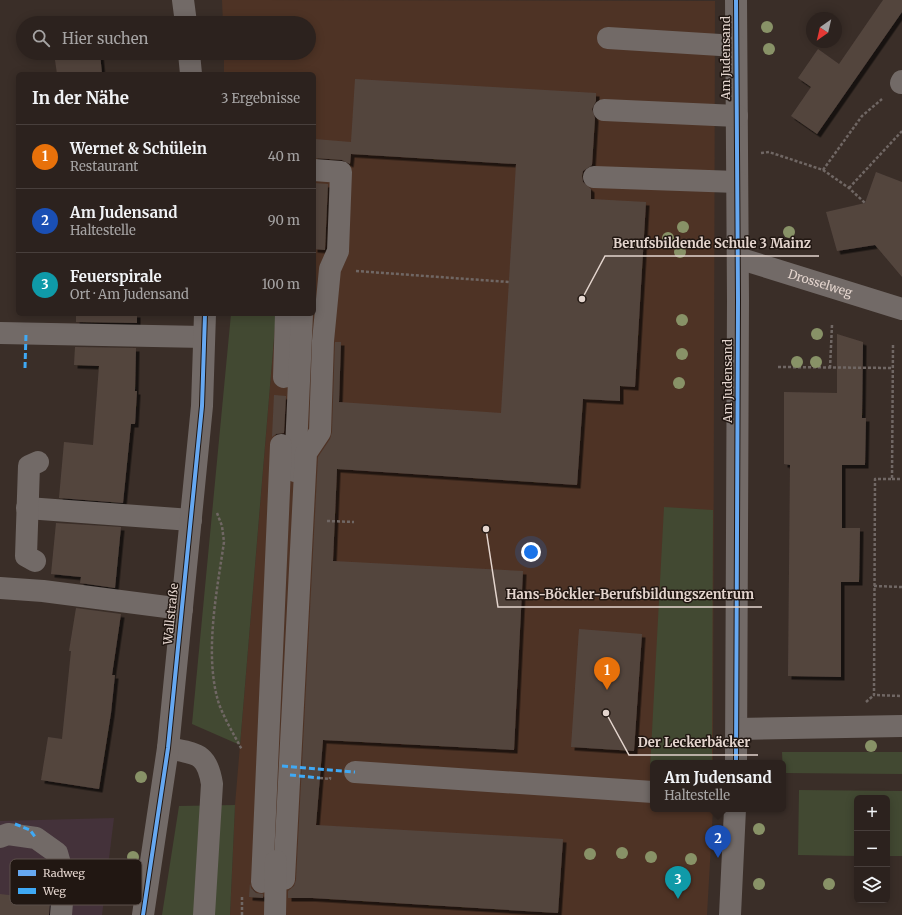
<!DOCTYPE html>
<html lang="de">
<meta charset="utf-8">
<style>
body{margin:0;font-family:Merriweather,serif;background:#342a27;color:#f1f3f6}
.controls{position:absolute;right:12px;bottom:12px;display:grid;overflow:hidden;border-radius:6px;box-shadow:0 2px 10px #0003}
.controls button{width:36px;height:36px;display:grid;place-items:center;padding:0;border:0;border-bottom:1px solid #483f3c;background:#2c221e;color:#f1f3f6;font:20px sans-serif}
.compass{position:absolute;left:806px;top:12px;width:36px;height:36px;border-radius:50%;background:#2c221e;box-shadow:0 2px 10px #0003;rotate:214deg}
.you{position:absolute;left:531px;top:552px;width:14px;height:14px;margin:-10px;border:3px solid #fff;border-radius:50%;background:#1a73e8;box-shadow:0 0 0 6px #1a73e833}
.badge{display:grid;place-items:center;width:26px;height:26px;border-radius:50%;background:#a89b94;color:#fff;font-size:13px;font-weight:700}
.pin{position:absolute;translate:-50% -33px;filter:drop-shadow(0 1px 2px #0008)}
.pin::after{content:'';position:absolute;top:21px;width:14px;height:12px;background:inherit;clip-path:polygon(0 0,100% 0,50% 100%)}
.popup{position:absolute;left:650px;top:760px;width:136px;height:52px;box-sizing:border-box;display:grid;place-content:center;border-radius:6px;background:#2c221e;filter:drop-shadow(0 1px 3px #0005);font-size:13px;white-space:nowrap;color:#a6a4a4}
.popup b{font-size:15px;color:#f1f3f6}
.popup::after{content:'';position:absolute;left:50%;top:100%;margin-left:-8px;border:8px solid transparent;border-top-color:#2c221e}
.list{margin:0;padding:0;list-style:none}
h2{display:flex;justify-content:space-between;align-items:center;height:52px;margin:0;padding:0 16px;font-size:17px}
h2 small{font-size:13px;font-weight:400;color:#a6a4a4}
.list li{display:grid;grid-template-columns:26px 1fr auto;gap:12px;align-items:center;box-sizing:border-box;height:64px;padding:0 16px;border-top:1px solid #483f3c}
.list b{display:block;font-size:15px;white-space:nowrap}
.list p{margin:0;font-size:13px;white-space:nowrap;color:#a6a4a4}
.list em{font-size:13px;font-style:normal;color:#a6a4a4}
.icon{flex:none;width:22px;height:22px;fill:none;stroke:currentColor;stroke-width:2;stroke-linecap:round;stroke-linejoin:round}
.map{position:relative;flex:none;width:902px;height:915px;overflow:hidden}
.search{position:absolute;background:#2c221e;box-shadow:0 2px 10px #0003;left:16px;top:16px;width:300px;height:44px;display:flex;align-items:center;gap:10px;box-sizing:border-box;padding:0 14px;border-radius:22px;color:#a6a4a4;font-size:15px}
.panel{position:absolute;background:#2c221e;box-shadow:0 2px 10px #0003;left:16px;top:72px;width:300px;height:244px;border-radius:6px}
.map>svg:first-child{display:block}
.commercial{fill:#44323a}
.built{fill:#4e3325}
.green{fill:#424932}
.building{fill:#53453e;filter:url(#shadow)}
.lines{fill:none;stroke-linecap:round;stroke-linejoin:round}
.path{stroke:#706764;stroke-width:2.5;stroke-dasharray:3 2;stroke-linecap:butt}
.minor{stroke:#726a67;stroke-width:22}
.quiet{stroke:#3fa9f5;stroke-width:3;stroke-dasharray:6 3;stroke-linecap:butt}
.cycleway-casing{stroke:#211712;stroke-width:6}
.cycleway{stroke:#66a8f1;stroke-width:4}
.tree{fill:#889267}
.labels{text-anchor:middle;stroke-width:3;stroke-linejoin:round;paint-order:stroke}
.street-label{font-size:12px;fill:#e4d5ce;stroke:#211712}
.key{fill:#211712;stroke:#5c504a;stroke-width:1}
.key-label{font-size:11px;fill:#e4d5ce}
.leader{fill:none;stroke:#e4d5ce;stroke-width:1.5}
.callout-dot{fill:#e4d5ce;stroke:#211712;stroke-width:1.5}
.callout-label{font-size:13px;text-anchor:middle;font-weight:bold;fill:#e4d5ce;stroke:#211712;stroke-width:3;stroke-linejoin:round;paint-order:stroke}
</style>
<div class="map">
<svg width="902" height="915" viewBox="0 0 902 915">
<defs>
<filter id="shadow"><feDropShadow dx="3.5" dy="3.5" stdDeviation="0" flood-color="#0009"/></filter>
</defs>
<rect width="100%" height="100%" fill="#3a2e28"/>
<path class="commercial" d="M 114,818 L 102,915 L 0,915 L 0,821 Z"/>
<path class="built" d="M 222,0 L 715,1 L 713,763 L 653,763 L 653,809 L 713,809 L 707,915 L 230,915 L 235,805 L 276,314 L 314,314 L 314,74 L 224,74 L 224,53 L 309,53 L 309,23 L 223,23 Z"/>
<g class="green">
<path d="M 231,314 L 276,314 L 240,745 L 192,724 Z"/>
<path d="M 664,507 L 713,510 L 712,763 L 653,763 L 653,769 L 650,769 Z"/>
<path d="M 782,752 L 902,752 L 902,774 L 783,773 Z"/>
<path d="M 799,790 L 902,791 L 902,856 L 887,856 L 887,798 L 857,798 L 857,856 L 798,855 Z"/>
<path d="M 235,805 L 230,915 L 162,915 L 179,806 Z"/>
</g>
<g class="building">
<path d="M 883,0 L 902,0 L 902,12 L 817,134 L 791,116 L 811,87 L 798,78 L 818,49 L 839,64 Z"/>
<path d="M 96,18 L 96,23 L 51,23 L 51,22 Z"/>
<path d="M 54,53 L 100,53 L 102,74 L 57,74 Z"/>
<path d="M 355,79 L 596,93 L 596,101 L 592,109 L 595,118 L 592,165 L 583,171 L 582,176 L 583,182 L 591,189 L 591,199 L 646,202 L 635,387 L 620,386 L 620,401 L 583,399 L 577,485 L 337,469 L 333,561 L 523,571 L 514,750 L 323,740 L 316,825 L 563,839 L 558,913 L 312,898 L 288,898 L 288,891 L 294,886 L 296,880 L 318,457 L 330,439 L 332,432 L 335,342 L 341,342 L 339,402 L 501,413 L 516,164 L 351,154 L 350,164 L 342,160 L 314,158 L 314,139 L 351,142 Z"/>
<path d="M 876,172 L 902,182 L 902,277 L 875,245 L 837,251 L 826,212 L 865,203 Z"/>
<path d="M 314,183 L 328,184 L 325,250 L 314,249 Z"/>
<path d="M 76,314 L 137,314 L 137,323 L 76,322 Z"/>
<path d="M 837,334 L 863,342 L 862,418 L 866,418 L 865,465 L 842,465 L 842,528 L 860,528 L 859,582 L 841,582 L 841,677 L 788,676 L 790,465 L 784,464 L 784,392 L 837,393 Z"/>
<path d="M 75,347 L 136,348 L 135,391 L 137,391 L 135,424 L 131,424 L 123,503 L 59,498 L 64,442 L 93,445 L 99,366 L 74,365 Z"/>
<path d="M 274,395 L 286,396 L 284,433 L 276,434 L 272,437 Z"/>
<path d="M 56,523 L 121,527 L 115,588 L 80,583 L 81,577 L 51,574 Z"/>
<path d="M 76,608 L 121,614 L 112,675 L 115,675 L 111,713 L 99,789 L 41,780 L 48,737 L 62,739 L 71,651 L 69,651 Z"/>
<path d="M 579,629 L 642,634 L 634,751 L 571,747 Z"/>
<path d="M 250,883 L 251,888 L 256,893 L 263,894 L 263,898 L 249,897 Z"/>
<path d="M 0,894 L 50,900 L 49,915 L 0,915 Z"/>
</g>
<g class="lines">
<g class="path">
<path d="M 761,153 L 769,152 L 823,170 L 862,116 L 882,99"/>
<path d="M 823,170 L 849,188 L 865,203"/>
<path d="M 849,188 L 902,131"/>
<path d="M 356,271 L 509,282"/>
<path d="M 893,345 L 892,479 L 875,479 L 874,695 L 902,696"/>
<path d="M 778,367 L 893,368"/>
<path d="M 830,368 L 832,325"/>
<path d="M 892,479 L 902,479"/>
<path d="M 217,513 L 222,526 L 224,542 C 217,590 205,650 217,697 C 221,714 234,734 242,750"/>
<path d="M 327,521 L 354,522"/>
<path d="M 874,586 L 902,587"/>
<path d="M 866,702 L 874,695"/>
<path d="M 320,778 L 330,779 L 330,777"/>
<path d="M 242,915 L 242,896"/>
</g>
<g class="minor">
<path d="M 183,0 L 186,23"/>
<path d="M 736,0 L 738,300 L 736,763"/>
<path d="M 608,38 L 736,46"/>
<path d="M 189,53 L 191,74"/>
<path d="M 901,83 L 902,81"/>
<path d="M 604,110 L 737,116"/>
<path d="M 594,177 L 737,182"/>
<path id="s1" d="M 738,258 L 902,309"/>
<path d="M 0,333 L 204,337"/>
<path d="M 284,377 L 286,314"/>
<path d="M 295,471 L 302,314"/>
<path d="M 27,508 L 191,520"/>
<path d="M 35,561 L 26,556 L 29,466 L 38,462"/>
<path d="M 0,588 L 43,591 L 182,609"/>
<path d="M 737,729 L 902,726"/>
<path d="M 168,748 C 196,754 207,752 212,784 L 204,915"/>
<path d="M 355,772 L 653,792"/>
<path d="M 0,837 L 8,834 L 36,838 L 57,853 L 64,878 L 61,915"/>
<path d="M 284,879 L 306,453 L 320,432 L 323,341 L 330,269 L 338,251 L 341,172 L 314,170"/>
<path d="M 262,882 L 281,445"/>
<path d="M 143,915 L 168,748 L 202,406 L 205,314"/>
<path d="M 275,915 L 276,861"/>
<path d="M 730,915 L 735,809"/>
</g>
<g class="quiet">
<path d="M 25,368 L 26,333"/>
<path d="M 282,766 L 355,772"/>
<path d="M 290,775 L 320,778"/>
<path d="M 15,824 L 30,830 L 36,838"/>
</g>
<defs>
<g id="cycleway">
<path d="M 736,0 L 738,300 L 736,763"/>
<path d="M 143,915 L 168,748 L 202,406 L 205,314"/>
</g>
</defs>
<use href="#cycleway" class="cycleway-casing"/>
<use href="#cycleway" class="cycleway"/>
</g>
<g class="tree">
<circle cx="767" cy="27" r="6"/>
<circle cx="769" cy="49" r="6"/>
<circle cx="683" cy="227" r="6"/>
<circle cx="789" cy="232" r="6"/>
<circle cx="668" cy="238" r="6"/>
<circle cx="680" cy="252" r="6"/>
<circle cx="682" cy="320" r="6"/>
<circle cx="817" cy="334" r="6"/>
<circle cx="682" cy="354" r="6"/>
<circle cx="797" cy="362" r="6"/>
<circle cx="816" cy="362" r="6"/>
<circle cx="679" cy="383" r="6"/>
<circle cx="871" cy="746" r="6"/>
<circle cx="141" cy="777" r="6"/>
<circle cx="759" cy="829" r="6"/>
<circle cx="622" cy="853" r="6"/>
<circle cx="590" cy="854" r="6"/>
<circle cx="133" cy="857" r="6"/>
<circle cx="651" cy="857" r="6"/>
<circle cx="691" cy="859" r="6"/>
<circle cx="759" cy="884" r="6"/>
<circle cx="829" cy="884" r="6"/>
<circle cx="124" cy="895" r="6"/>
</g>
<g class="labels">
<g class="street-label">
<text transform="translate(726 58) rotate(-90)" y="4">Am Judensand</text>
<text dy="4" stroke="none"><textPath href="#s1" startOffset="86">Drosselweg</textPath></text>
<text transform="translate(728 381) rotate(-90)" y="4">Am Judensand</text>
<text transform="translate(171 614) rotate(-84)" y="4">Wallstraße</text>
</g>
</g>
<rect x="10" y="859" width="132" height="46" rx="6" class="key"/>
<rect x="18" y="870" width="18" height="6" fill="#66a8f1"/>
<rect x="18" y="888" width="18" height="6" fill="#3fa9f5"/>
<g class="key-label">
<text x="43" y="877">Radweg</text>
<text x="43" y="895">Weg</text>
</g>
<path class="leader" d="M582 299L605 256H819M486 529L498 607H762M606 713L629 755H758"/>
<g class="callout-dot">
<circle cx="582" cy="299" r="4"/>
<circle cx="486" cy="529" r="4"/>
<circle cx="606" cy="713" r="4"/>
</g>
<g class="callout-label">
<text x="712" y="248">Berufsbildende Schule 3 Mainz</text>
<text x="630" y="599">Hans-Böckler-Berufsbildungszentrum</text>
<text x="694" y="747">Der Leckerbäcker</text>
</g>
</svg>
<div class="controls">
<button>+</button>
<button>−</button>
<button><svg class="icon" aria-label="layers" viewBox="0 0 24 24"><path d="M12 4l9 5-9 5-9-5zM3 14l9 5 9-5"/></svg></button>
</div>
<svg class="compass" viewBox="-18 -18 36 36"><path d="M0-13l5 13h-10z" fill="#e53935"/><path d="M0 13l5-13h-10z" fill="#a6a4a4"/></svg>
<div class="you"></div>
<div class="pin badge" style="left:607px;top:690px;background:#e8710a">1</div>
<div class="pin badge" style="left:718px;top:858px;background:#1a4fb4">2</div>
<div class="popup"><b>Am Judensand</b>Haltestelle</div>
<div class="pin badge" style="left:678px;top:899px;background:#0f9aa8">3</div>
<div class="search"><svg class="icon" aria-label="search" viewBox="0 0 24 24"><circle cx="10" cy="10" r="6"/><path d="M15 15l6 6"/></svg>Hier suchen</div>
<section class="panel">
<h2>In der Nähe<small>3 Ergebnisse</small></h2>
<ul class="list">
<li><span class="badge" style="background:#e8710a">1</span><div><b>Wernet &amp; Schülein</b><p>Restaurant</p></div><em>40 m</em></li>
<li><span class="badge" style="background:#1a4fb4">2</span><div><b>Am Judensand</b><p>Haltestelle</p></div><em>90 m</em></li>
<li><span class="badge" style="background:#0f9aa8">3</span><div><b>Feuerspirale</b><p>Ort · Am Judensand</p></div><em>100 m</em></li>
</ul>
</section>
</div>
